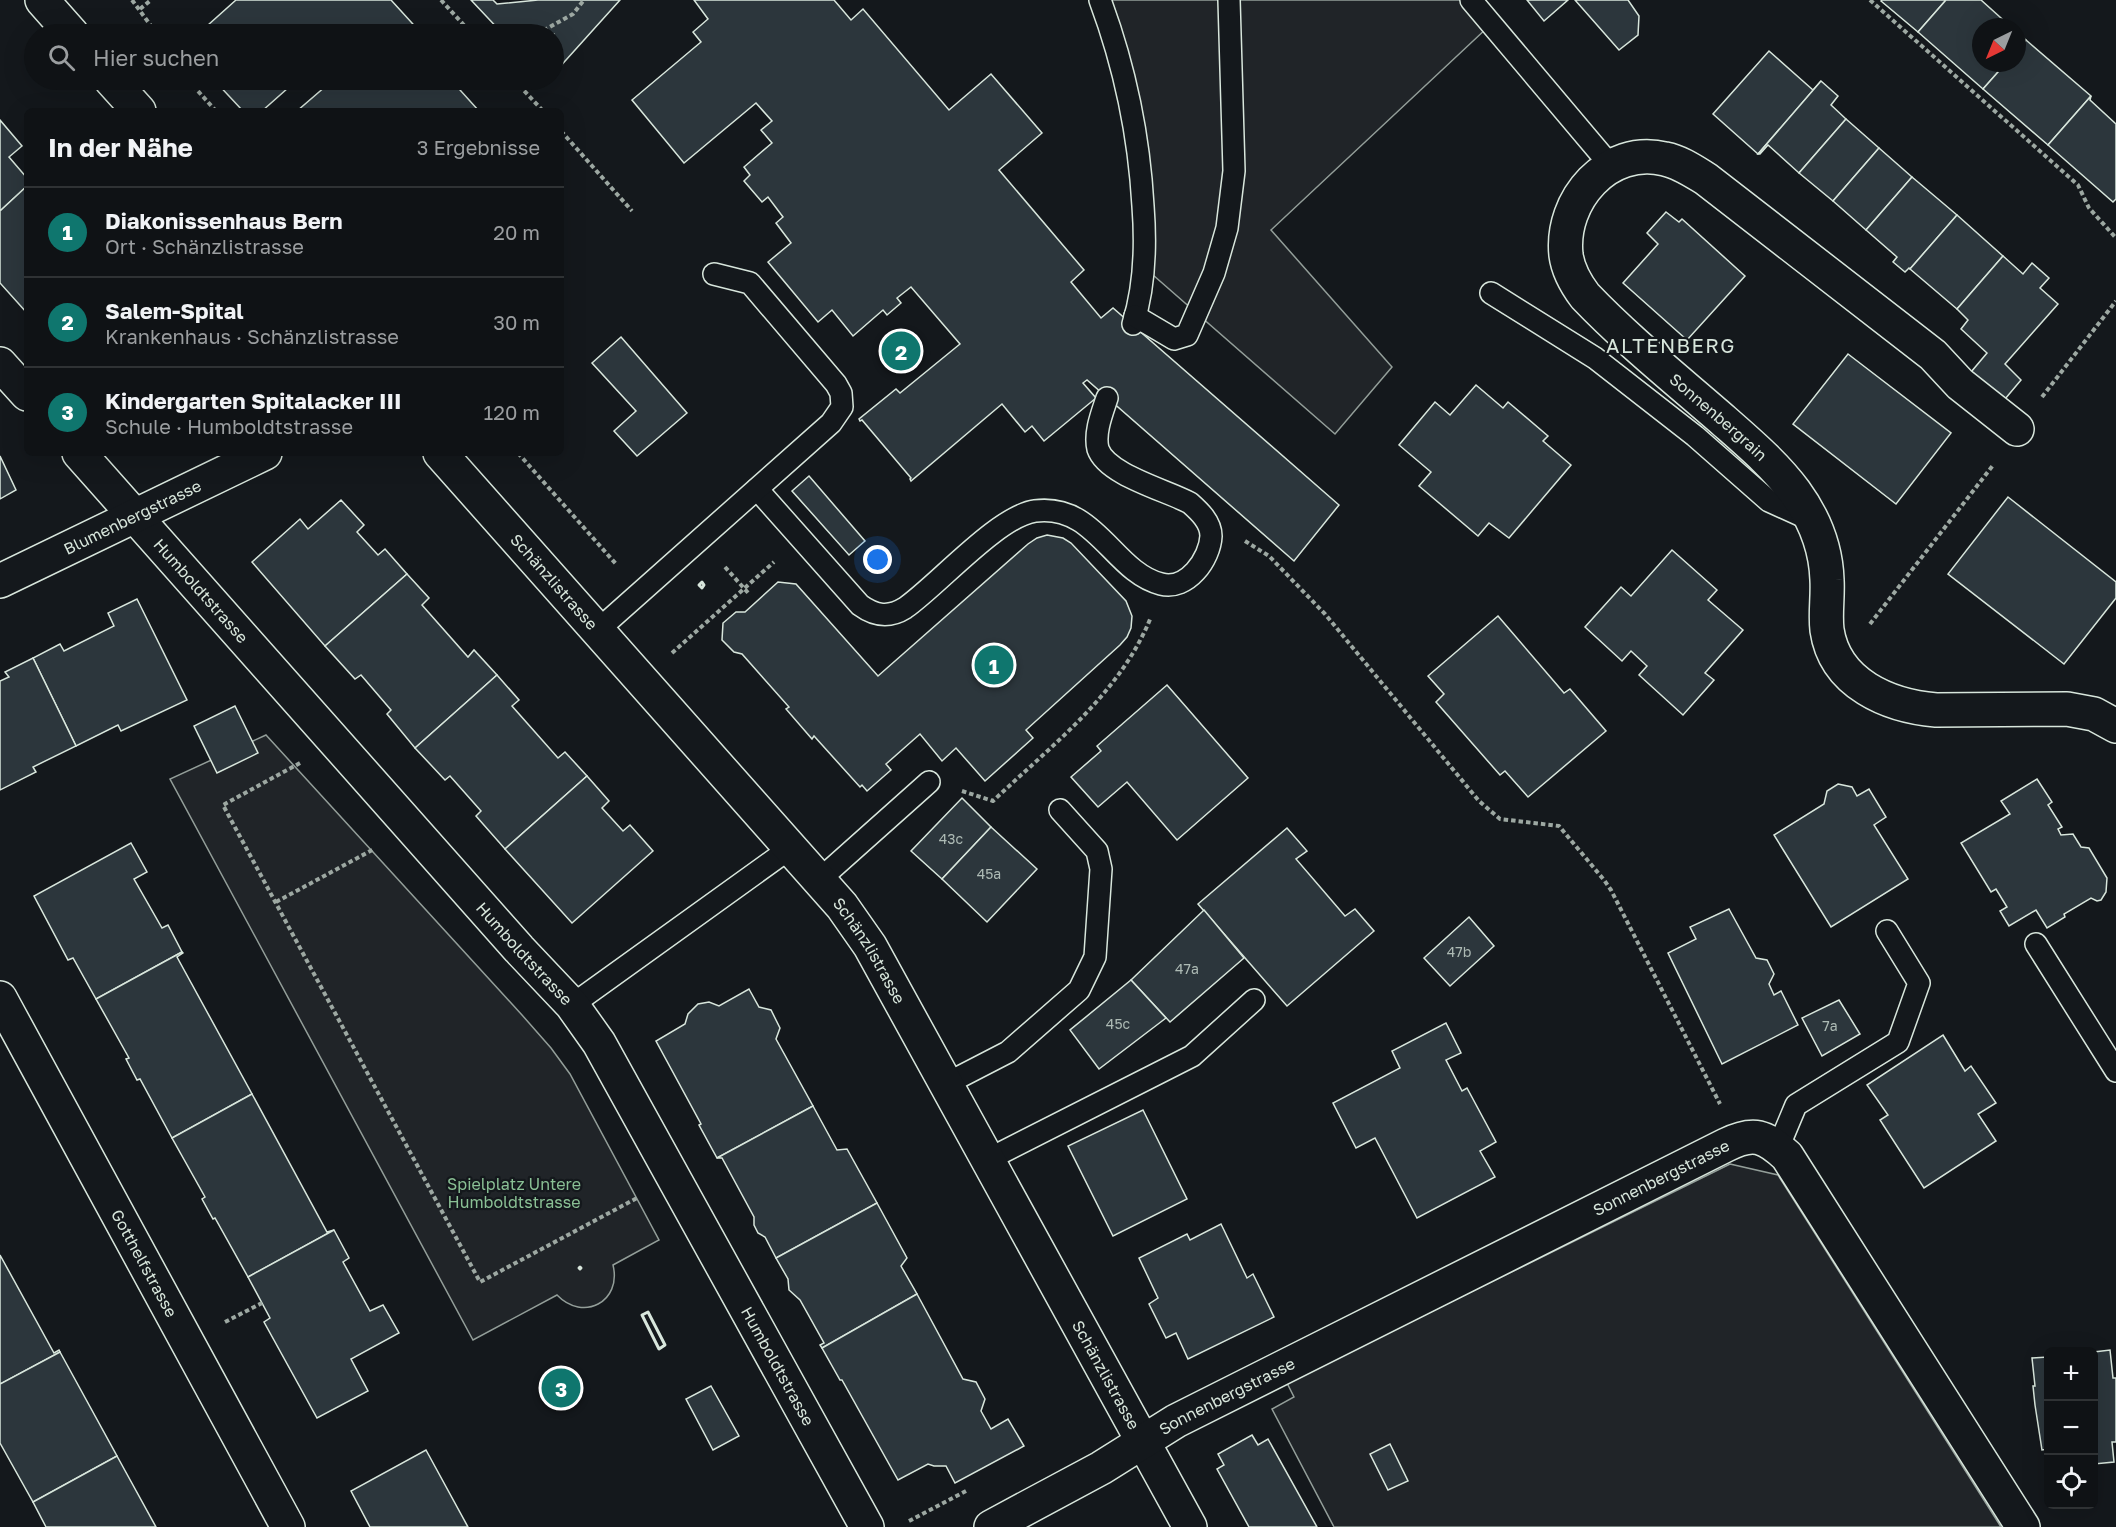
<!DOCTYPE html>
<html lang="de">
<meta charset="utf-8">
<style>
body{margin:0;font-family:"Golos Text",sans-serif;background:#181b1e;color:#f1f3f6}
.controls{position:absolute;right:18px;bottom:18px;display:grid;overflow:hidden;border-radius:9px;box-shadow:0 6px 24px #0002}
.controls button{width:54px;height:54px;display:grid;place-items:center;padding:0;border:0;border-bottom:2px solid #2f3234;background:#0f1215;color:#f1f3f6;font:30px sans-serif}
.compass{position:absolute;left:1972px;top:18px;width:54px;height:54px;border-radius:50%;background:#0f1215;box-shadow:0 6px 24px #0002;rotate:223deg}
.you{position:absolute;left:878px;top:560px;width:21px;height:21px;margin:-15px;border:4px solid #fff;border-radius:50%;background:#1a73e8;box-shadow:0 0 0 9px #1a73e833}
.badge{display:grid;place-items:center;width:39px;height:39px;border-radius:50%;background:#0f766e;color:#fff;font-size:20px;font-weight:700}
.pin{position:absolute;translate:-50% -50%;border:3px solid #fff;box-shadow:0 2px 6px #0006}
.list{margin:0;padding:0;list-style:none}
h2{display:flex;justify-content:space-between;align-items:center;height:78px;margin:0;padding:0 24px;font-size:26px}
h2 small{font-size:20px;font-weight:400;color:#9b9ea0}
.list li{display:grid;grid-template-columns:39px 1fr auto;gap:18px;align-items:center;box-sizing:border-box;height:90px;padding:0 24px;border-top:2px solid #2f3234}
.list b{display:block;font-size:22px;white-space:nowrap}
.list p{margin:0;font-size:20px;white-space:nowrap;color:#9b9ea0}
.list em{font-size:20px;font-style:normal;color:#9b9ea0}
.icon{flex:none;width:33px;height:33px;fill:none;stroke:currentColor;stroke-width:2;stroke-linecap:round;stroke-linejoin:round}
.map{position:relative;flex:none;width:2116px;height:1527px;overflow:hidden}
.search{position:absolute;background:#0f1215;box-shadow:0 6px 24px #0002;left:24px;top:24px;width:540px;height:66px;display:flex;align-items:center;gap:15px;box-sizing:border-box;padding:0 21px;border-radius:33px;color:#9b9ea0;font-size:22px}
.panel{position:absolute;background:#0f1215;box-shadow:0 6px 24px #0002;left:24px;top:108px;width:540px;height:348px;border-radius:9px}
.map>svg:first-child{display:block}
.green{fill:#202428;stroke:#939e99;stroke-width:1.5}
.building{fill:#2c363c;stroke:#d8e6dc;stroke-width:1.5}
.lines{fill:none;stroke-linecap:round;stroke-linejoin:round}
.service-casing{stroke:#d8e6dc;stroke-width:24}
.minor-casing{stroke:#d8e6dc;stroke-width:36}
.path{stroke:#9da8a2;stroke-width:4;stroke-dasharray:4.5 3;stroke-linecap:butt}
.service{stroke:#14181c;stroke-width:21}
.minor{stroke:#14181c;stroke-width:33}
.wall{stroke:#d8e6dc;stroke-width:3}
.labels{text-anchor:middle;stroke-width:4.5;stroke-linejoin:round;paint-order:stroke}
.number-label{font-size:14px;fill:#adbab4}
.street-label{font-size:16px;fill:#d8e6dc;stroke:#14181c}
.park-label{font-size:16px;fill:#8ac095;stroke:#14181c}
.quarter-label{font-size:20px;letter-spacing:1.5px;fill:#d8e6dc;stroke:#14181c}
</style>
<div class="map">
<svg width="2116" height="1527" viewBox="0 0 2116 1527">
<rect width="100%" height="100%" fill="#14181c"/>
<g class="green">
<path d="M 1102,0 L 1466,0 L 1488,27 L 1271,230 L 1392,367 L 1335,434 L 1145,268 L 1147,254 Z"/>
<path d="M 266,735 L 522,1015 L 551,1048 L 570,1074 L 659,1240 L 613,1265 C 622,1302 583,1322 557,1295 L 473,1340 L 170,779 Z"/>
<path d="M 1730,1164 L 1778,1175 L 2001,1527 L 1334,1527 L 1272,1409 L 1294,1397 L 1287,1383 Z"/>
</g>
<g class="building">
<path d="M 236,0 L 391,0 L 422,34 L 198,34 Z"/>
<path d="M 471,0 L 493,0 L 497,4 L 538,0 L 620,0 L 557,70 L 554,68 L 554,34 L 503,34 Z"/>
<path d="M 694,0 L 834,0 L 851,20 L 863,9 L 949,110 L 991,74 L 1042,133 L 999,170 L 1084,270 L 1071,282 L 1101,318 L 1113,308 L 1339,505 L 1294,561 L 1087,380 L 1083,383 L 1096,398 L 1044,441 L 1032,426 L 1025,432 L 1002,404 L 911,481 L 910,479 L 911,478 L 862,420 L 860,421 L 859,419 L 896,389 L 900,393 L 960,344 L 911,287 L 897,298 L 901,303 L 887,315 L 883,310 L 853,336 L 832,310 L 818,322 L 768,262 L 791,243 L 776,223 L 783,217 L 768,197 L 762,202 L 744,181 L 750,175 L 744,167 L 772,143 L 761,130 L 772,121 L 756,103 L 684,163 L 632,100 L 701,42 L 693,32 L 708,19 Z"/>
<path d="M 1527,0 L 1568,0 L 1544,21 Z"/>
<path d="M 1575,0 L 1628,0 L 1639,16 L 1638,35 L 1619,50 Z"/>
<path d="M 1882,0 L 1946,0 L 1918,32 L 1881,1 Z"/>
<path d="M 1946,0 L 1981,0 L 2011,27 L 1981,27 L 1981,63 L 2006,63 L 1983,89 L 1918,32 Z"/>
<path d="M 2017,32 L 2026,40 L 2017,50 Z"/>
<path d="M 2026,40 L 2091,96 L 2048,145 L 1983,89 L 2006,63 L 2017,63 L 2017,50 Z"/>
<path d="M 1769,51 L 1813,90 L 1821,81 L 1758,154 L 1713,114 Z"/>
<path d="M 214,80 L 297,80 L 262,111 L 243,111 Z"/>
<path d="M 333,80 L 451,80 L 479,111 L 297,111 Z"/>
<path d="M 1821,81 L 1838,96 L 1831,105 L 1846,119 L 1799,173 L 1768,145 L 1760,154 L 1758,154 Z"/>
<path d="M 2091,96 L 2090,100 L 2116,124 L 2116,199 L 2113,202 L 2048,145 Z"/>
<path d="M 1846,119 L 1879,148 L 1833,201 L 1799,173 Z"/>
<path d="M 0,120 L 22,146 L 9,157 L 27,178 L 27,186 L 0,211 Z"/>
<path d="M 1879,148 L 1912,177 L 1866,230 L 1833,201 Z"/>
<path d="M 1912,177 L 1957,215 L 1910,269 L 1909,268 L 1905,272 L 1893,262 L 1897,257 L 1866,230 Z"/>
<path d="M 27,186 L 27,313 L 0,283 L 0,211 Z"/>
<path d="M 1666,212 L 1679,222 L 1682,219 L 1745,276 L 1687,340 L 1623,283 L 1658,244 L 1647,233 Z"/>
<path d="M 1957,215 L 2003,256 L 1957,309 L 1910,269 Z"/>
<path d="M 2003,256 L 2023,274 L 2032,263 L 2049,278 L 2040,288 L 2058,304 L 2005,364 L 2021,380 L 2000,405 L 1966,378 L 1987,353 L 1961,329 L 1968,320 L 1957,309 Z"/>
<path d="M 621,337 L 687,413 L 637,456 L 614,431 L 636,411 L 592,363 Z"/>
<path d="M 1848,354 L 1951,433 L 1896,504 L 1793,424 Z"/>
<path d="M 1476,385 L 1503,408 L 1508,402 L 1548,436 L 1543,441 L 1571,465 L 1509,538 L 1489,523 L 1478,536 L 1419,486 L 1431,472 L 1399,445 L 1435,402 L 1450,415 Z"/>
<path d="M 0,456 L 16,490 L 0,499 Z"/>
<path d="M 809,476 L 865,541 L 849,555 L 792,491 Z"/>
<path d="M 2008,497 L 2116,582 L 2116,598 L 2064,664 L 1948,574 Z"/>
<path d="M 341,500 L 364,525 L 357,532 L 378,555 L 385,549 L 407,574 L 325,646 L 252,562 L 300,519 L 308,529 Z"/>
<path d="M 1047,535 L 1063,538 L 1071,543 L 1126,601 L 1132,616 L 1131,628 L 1127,637 L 1120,645 L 1026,730 L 1033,738 L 985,781 L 956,748 L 942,761 L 920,734 L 886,764 L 891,770 L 867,791 L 862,785 L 860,787 L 814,736 L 812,739 L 786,709 L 789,707 L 742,654 L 734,652 L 722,640 L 723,623 L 736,612 L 745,612 L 778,582 L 796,584 L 878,676 L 1028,544 L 1037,538 Z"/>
<path d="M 1672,550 L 1717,590 L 1708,600 L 1743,630 L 1705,673 L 1714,680 L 1683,715 L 1639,675 L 1647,666 L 1631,651 L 1622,661 L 1585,627 L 1621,587 L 1631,596 Z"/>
<path d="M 407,574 L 429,598 L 422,605 L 468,657 L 474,650 L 497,675 L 415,748 L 387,714 L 391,710 L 361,675 L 355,679 L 325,646 Z"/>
<path d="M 137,599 L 187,700 L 121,731 L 118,725 L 76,746 L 33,658 L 60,644 L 64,651 L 114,626 L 108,613 Z"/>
<path d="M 1498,616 L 1564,693 L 1570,689 L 1606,731 L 1528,797 L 1505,771 L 1500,775 L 1436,702 L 1444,694 L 1428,676 Z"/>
<path d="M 33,658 L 76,746 L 33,767 L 36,772 L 0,790 L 0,681 L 9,677 L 5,672 Z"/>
<path d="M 497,675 L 519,700 L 512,706 L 558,758 L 565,752 L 587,776 L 505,849 L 476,816 L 481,811 L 450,776 L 445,780 L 415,748 Z"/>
<path d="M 1167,685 L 1248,778 L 1177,840 L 1127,782 L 1098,807 L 1071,777 L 1101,751 L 1097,746 Z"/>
<path d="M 235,706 L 258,753 L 217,773 L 194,726 Z"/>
<path d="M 587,776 L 609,801 L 602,808 L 623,831 L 630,825 L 653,851 L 572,923 L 505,849 Z"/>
<path d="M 2037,779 L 2052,802 L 2048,805 L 2062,827 L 2058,829 L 2061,835 L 2073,834 L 2081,847 L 2089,848 L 2107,878 L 2106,892 L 2101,900 L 2097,901 L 2091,898 L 2064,914 L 2065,917 L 2047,928 L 2036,910 L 2009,926 L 2000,911 L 2007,907 L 1996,889 L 1991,892 L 1961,843 L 2010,814 L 2001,801 Z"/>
<path d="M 1838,784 L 1852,787 L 1857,796 L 1869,789 L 1886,817 L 1874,825 L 1908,879 L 1831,927 L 1774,835 L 1824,804 L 1827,791 Z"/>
<path d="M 962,798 L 991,827 L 942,879 L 911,851 Z"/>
<path d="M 991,827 L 1037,869 L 987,922 L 942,879 Z"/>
<path d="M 1287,828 L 1307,851 L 1296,859 L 1345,916 L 1355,909 L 1374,931 L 1287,1006 L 1198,904 Z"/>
<path d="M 131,843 L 147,872 L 134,879 L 162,928 L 168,925 L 182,952 L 96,999 L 73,958 L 68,960 L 34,896 Z"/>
<path d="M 1729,909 L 1756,958 L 1767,960 L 1774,974 L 1769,984 L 1774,995 L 1781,991 L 1798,1025 L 1722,1064 L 1668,953 L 1696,939 L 1690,927 Z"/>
<path d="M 1204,910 L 1244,958 L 1170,1022 L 1131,980 Z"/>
<path d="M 1469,917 L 1494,946 L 1450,986 L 1424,958 Z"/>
<path d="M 182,952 L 183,953 L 177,957 L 252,1094 L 172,1138 L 140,1079 L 137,1080 L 126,1059 L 129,1058 L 96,999 Z"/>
<path d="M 1131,980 L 1166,1018 L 1099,1069 L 1070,1030 Z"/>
<path d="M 749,989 L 759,1007 L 771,1010 L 780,1028 L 776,1039 L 813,1106 L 717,1158 L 699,1125 L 701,1124 L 656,1041 L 685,1024 L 688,1014 L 698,1004 L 709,1002 L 719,1006 Z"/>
<path d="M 1839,1000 L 1860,1034 L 1822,1056 L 1802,1018 Z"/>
<path d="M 1446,1023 L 1461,1053 L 1446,1060 L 1462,1091 L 1467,1088 L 1496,1142 L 1480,1151 L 1495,1177 L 1417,1218 L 1375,1138 L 1356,1148 L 1333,1103 L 1400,1068 L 1392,1051 Z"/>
<path d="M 1943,1035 L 1965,1071 L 1971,1066 L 1996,1103 L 1978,1114 L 1996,1141 L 1924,1188 L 1880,1120 L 1888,1115 L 1867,1085 Z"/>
<path d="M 252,1094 L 327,1232 L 334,1230 L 248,1277 L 215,1218 L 213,1219 L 202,1199 L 205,1197 L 172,1138 Z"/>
<path d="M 813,1106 L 837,1150 L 847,1149 L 877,1203 L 776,1258 L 765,1237 L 758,1233 L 754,1225 L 754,1217 L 722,1158 L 717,1158 Z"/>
<path d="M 1143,1110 L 1187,1199 L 1113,1236 L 1068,1146 Z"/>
<path d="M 877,1203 L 907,1258 L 901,1266 L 917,1294 L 822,1348 L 820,1345 L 824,1343 L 800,1300 L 789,1290 L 788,1279 L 776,1258 Z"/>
<path d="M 1221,1224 L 1247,1278 L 1253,1274 L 1274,1317 L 1188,1359 L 1176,1333 L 1166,1338 L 1149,1304 L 1158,1298 L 1139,1258 L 1187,1234 L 1190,1240 Z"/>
<path d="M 334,1230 L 349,1258 L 343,1262 L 370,1311 L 383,1305 L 399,1333 L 351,1359 L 368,1391 L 317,1418 L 264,1322 L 270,1318 L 248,1277 Z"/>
<path d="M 0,1255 L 54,1353 L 59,1350 L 60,1352 L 0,1384 Z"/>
<path d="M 917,1294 L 963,1379 L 976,1382 L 985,1399 L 981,1411 L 991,1429 L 1008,1419 L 1024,1446 L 955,1483 L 946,1466 L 934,1466 L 928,1464 L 898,1480 L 842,1380 L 840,1380 L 822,1348 Z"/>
<path d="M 2110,1350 L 2113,1378 L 2116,1378 L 2116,1442 L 2112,1442 L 2114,1462 L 2094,1464 L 2094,1352 Z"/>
<path d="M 60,1352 L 117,1456 L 33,1502 L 0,1443 L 0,1384 Z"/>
<path d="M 2048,1357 L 2048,1449 L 2042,1450 L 2035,1405 L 2033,1386 L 2035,1386 L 2032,1358 Z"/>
<path d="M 711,1386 L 739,1436 L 713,1450 L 686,1399 Z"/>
<path d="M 1252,1435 L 1258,1445 L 1268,1439 L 1317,1527 L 1249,1527 L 1217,1469 L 1224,1465 L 1218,1454 Z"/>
<path d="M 1390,1444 L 1408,1481 L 1388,1490 L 1370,1454 Z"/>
<path d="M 426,1450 L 468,1527 L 370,1527 L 351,1491 Z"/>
<path d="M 117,1456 L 156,1527 L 46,1527 L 33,1502 Z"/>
</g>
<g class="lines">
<defs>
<g id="service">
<path d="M 1100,0 C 1125,67 1139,135 1143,206 C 1146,245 1145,286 1133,324"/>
<path d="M 1471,0 L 1611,166"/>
<path d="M 1491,293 L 1595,358 L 1695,436 L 1769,501 L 1811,520"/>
<path d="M 1135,316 L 1174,339 L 1187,335 L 1214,273 L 1227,228 L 1234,171 L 1229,0"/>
<path d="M 757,489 L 860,605 C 875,616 889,618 905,608 C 938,585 998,516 1035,511 C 1096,503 1113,572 1161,584 C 1187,591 1210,559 1211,536 C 1211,522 1199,511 1190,503 C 1166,490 1107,475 1098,449 C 1094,433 1102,413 1107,398"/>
<path d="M 597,631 L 831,423 L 842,407 L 841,393 L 836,384 L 750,283 L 714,274"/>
<path d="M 818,881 L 929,782"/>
<path d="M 2036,944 L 2116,1071"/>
<path d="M 572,1005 L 789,849"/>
<path d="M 946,1084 L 1008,1052 L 1079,990 L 1095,957 L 1101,869 L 1097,851 L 1060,810"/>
<path d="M 1778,1148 L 1796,1105 L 1898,1042 L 1919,983 L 1887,931"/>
<path d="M 987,1160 L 1192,1056 L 1254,1000"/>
</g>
<g id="minor">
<path d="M 42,0 L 72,34"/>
<path d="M 111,80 L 139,111"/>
<path d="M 0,364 L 27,394"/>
<path id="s1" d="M 2017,429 L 1960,384 L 1933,355 L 1706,179 C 1693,171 1680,162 1665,159 C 1608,145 1560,200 1566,255 C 1568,270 1576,284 1585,296 C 1628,341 1677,380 1724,421 C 1749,443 1775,465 1795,492 C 1814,518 1826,547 1827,580 C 1828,597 1825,614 1827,630 C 1835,684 1889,706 1936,710 L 2067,709 L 2094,714 L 2116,726"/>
<path id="s2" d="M 79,453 L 519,949 L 572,1005 L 599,1043 L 867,1527"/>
<path id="s3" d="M 440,453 L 842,906 L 870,946 L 1190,1527"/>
<path id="s4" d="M 0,581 L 265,453"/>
<path id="s5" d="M 0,998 L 288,1527"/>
<path id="s6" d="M 991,1527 L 1101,1468 L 1176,1421 L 1726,1145 C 1754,1131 1765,1136 1787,1156 L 2023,1527"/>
</g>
</defs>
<use href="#service" class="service-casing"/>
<use href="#minor" class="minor-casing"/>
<g class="path">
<path d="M 132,0 L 157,34"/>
<path d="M 441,0 L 472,34"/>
<path d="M 1870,0 L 2078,185 L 2089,208 L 2116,238"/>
<path d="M 140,9 L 151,0"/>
<path d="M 537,34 L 573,14 L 584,0"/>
<path d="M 188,80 L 216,111"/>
<path d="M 514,80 L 543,111"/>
<path d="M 561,131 L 632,211"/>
<path d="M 2042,397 L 2116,301"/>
<path d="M 518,453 L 616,564"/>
<path d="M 1245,541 L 1269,556 L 1325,614 L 1479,801 L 1500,819 L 1559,826 L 1604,880 L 1611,890 L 1720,1104"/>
<path d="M 725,567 L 750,595"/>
<path d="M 1870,624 L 1994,464"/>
<path d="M 672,653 L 774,562"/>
<path d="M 300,763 L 223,805 L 480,1282 L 637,1198"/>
<path d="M 962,791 L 993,801 C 1052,745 1120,694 1151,617"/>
<path d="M 276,902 L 374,849"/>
<path d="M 225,1322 L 262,1303"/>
<path d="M 909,1521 L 966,1491"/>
</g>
<use href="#service" class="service"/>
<use href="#minor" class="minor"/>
<g class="wall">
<path d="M 702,582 L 704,585 L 702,588 L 699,585 Z"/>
<path d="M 580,1267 L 581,1268 L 580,1269 L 579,1268 Z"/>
<path d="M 648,1312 L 665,1345 L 659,1349 L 642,1315 Z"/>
</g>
</g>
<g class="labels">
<g class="number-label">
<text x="951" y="844">43c</text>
<text x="989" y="879">45a</text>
<text x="1459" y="957">47b</text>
<text x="1187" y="974">47a</text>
<text x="1118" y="1029">45c</text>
<text x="1830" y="1031">7a</text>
</g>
<g class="street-label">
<text dy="6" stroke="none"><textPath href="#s1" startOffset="832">Sonnenbergrain</textPath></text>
<text dy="6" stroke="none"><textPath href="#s4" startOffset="147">Blumenbergstrasse</textPath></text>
<text dy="6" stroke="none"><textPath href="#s3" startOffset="172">Schänzlistrasse</textPath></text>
<text dy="6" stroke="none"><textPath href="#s2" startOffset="184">Humboldtstrasse</textPath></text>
<text dy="6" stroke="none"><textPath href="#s3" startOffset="658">Schänzlistrasse</textPath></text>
<text dy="6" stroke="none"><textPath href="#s2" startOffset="670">Humboldtstrasse</textPath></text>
<text dy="6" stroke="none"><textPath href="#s6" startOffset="756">Sonnenbergstrasse</textPath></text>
<text dy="6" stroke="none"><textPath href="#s5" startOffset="302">Gotthelfstrasse</textPath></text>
<text dy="6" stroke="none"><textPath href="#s2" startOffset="1156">Humboldtstrasse</textPath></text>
<text dy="6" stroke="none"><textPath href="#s3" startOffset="1144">Schänzlistrasse</textPath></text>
<text dy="6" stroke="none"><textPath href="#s6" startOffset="270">Sonnenbergstrasse</textPath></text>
</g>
<g class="park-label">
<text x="514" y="1190">Spielplatz Untere<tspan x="514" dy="18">Humboldtstrasse</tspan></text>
</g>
<g class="quarter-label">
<text x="1671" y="353">ALTENBERG</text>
</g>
</g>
</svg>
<div class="controls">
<button>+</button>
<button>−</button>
<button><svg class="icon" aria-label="locate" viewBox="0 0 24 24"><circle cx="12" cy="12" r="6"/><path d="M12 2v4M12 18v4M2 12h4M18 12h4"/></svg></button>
</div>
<svg class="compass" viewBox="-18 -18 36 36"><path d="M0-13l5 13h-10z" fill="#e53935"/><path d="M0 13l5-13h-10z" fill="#9b9ea0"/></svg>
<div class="you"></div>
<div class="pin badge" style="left:994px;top:665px">1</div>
<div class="pin badge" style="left:901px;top:351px">2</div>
<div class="pin badge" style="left:561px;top:1388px">3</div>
<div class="search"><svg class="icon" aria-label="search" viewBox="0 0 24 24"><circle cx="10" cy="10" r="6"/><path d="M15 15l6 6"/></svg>Hier suchen</div>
<section class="panel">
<h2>In der Nähe<small>3 Ergebnisse</small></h2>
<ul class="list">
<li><span class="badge">1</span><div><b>Diakonissenhaus Bern</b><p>Ort · Schänzlistrasse</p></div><em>20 m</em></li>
<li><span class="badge">2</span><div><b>Salem-Spital</b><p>Krankenhaus · Schänzlistrasse</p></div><em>30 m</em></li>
<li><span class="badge">3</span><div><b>Kindergarten Spitalacker III</b><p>Schule · Humboldtstrasse</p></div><em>120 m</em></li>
</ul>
</section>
</div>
